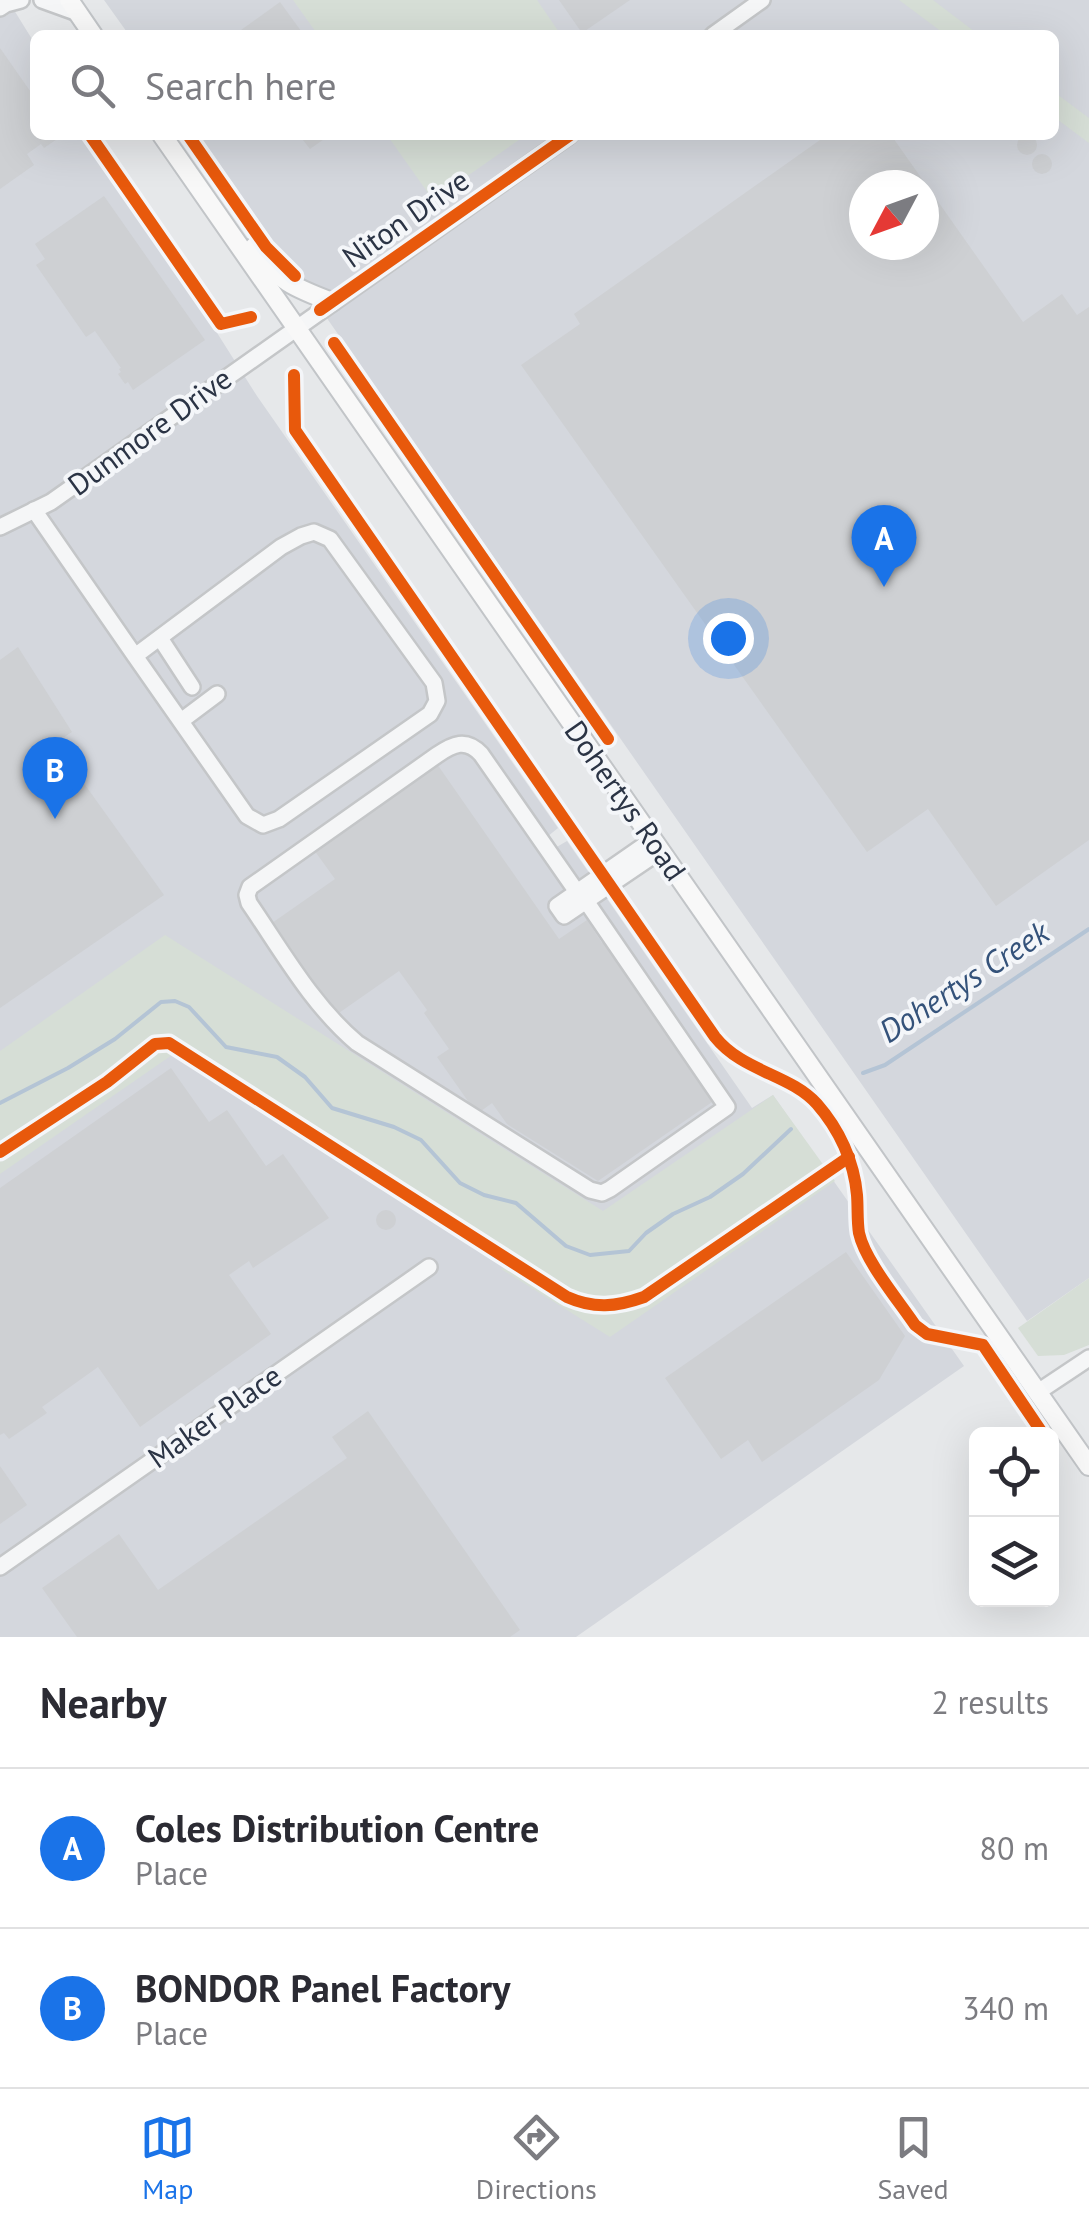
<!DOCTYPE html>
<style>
body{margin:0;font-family:"PT Sans",sans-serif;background:#f2f2f3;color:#2b2b33}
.controls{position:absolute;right:30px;bottom:30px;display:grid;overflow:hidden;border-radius:15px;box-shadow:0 10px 40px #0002}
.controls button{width:90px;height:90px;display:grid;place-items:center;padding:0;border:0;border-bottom:2px solid #e1e1e2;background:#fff;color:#2b2b33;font:50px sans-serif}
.compass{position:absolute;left:849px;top:170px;width:90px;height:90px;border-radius:50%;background:#fff;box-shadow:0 10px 40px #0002;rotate:229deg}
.you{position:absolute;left:728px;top:638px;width:35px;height:35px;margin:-25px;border:8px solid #fff;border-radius:50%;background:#1a73e8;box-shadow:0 0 0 15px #1a73e833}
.badge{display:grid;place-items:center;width:65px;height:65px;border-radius:50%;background:#1a73e8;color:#fff;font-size:32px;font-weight:700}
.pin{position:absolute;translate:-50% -82px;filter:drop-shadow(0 2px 5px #0008)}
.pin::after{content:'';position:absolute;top:52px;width:35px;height:30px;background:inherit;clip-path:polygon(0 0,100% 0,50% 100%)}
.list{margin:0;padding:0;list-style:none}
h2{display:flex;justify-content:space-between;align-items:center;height:130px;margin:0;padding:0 40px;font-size:42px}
h2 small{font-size:32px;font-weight:400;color:#7c7c81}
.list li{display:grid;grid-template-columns:65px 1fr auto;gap:30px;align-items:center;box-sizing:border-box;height:160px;padding:0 40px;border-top:2px solid #e1e1e2}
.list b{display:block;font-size:38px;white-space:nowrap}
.list p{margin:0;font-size:32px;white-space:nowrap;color:#7c7c81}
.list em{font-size:32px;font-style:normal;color:#7c7c81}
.icon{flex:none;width:55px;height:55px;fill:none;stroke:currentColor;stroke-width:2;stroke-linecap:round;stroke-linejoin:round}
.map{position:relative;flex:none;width:1089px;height:1637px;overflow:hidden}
.search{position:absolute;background:#fff;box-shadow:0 10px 40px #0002;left:30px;right:30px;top:30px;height:110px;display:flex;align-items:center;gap:25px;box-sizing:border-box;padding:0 35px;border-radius:15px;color:#7c7c81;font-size:38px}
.sheet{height:450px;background:#fff}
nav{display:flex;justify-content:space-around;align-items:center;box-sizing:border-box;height:140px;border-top:2px solid #e1e1e2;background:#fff;font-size:28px;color:#7c7c81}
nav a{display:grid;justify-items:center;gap:5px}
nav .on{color:#1a73e8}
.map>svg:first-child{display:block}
.built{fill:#d4d7dd;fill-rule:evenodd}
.green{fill:#d6ded6}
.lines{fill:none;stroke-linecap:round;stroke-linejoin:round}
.stream{stroke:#b4c4d5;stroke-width:4}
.building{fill:#ced0d3;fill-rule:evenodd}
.minor-casing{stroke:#c4c6c8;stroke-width:20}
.major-casing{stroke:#c2c5c8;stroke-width:22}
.minor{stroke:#f5f6f7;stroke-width:15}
.major{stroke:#f8f8f8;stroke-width:18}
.cycleway-casing{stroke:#f4f6f9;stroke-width:19}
.cycleway{stroke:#e8590c;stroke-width:12}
.labels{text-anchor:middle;stroke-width:8;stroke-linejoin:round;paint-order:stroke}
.street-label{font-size:30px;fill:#2b3445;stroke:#f4f6f9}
.water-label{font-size:32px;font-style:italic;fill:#34527a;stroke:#f4f6f9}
</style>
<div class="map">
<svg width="1089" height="1637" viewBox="0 0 1089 1637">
<rect width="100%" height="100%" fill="#e6e8ea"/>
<g class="built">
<path d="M 104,0 L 1089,0 L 1089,1278 L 1027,1321 L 199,135 L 1054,135 L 1054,35 L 129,35 ZM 864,185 L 924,185 L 924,245 L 864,245 Z"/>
<path d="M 0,8 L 6,16 L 14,10 L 35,44 L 35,135 L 92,135 L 257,396 L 558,828 L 547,837 L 555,848 L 567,841 L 752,1108 L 773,1095 L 964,1366 L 576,1637 L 0,1637 Z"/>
</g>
<g class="green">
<path d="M 293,0 L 537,0 L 561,35 L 318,35 Z"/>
<path d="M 899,0 L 933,0 L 979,35 L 946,35 Z"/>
<path d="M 1054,92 L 1089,118 L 1089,143 L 1054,117 Z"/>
<path d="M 387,135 L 526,135 L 433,200 Z"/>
<path d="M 165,935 L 603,1211 L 773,1095 L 835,1181 L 610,1337 L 501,1269 L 506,1265 L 172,1055 L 0,1174 L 0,1051 Z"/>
<path d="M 1089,1278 L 1089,1345 L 1064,1355 L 1038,1356 L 1018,1328 Z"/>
</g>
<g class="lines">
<g class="stream">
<path d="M 863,1073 L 885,1065 L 1089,929"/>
<path d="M 0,1103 L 68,1068 L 115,1039 L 161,1002 L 175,1001 L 189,1007 L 226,1047 L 277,1057 L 305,1077 L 332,1108 L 394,1127 L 421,1140 L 460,1183 L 484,1195 L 516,1203 L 566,1246 L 590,1255 L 629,1251 L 646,1233 L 673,1214 L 710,1197 L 743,1174 L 791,1129"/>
</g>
</g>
<g class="building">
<path d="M 559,0 L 630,0 L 582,33 Z"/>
<path d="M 280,2 L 304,35 L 234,35 Z"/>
<path d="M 0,48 L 35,98 L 35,135 L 63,135 L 44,148 L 41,144 L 27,154 L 34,165 L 0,189 Z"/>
<circle cx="1027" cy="145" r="10"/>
<path d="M 299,135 L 330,135 L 310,149 Z"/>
<path d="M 827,135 L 891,135 L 1023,322 L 1062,294 L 1077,315 L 1089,307 L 1089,840 L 996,906 L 928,809 L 867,852 L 521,365 L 580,324 L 574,314 ZM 864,185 L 924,185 L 924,245 L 864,245 Z"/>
<circle cx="1042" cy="164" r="10"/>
<path d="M 104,196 L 205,340 L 133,390 L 128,382 L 125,384 L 118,374 L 121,372 L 119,369 L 121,368 L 95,331 L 86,337 L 36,265 L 45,259 L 35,244 Z"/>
<path d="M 18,647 L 72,732 L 55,743 L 164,895 L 0,1008 L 0,660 Z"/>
<path d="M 437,764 L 559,939 L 587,920 L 602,943 L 604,941 L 715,1100 L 598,1181 L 507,1124 L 492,1103 L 477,1114 L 437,1057 L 449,1049 L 424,1013 L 427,1010 L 399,971 L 336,1015 L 272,923 L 335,879 L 314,850 Z"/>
<path d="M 171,1068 L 209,1122 L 227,1110 L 266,1166 L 283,1154 L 329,1218 L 253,1268 L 249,1261 L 229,1275 L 271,1334 L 140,1427 L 98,1367 L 42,1407 L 47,1413 L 9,1439 L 4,1433 L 0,1435 L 0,1188 Z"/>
<circle cx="386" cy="1220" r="10"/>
<path d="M 846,1252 L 905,1336 L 879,1380 L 762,1462 L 748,1440 L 721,1459 L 665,1378 Z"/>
<path d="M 368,1411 L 520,1630 L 510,1637 L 77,1637 L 42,1588 L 119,1534 L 158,1590 L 347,1458 L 332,1437 Z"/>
<path d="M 0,1466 L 27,1505 L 0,1524 Z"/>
</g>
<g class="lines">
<defs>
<g id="minor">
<path d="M 42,0 L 78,13"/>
<path d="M 0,8 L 6,4 L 21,0"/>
<path d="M 713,35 L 762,0"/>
<path d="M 34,510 L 135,656 L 281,547 L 301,536 L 314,532 L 330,539 L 434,683 L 437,701 L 430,714 L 279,819 L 263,825 L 247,816 L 135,656"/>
<path d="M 0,527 L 51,502 L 570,135"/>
<path d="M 160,638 L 192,687"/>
<path d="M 181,721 L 217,694"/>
<path d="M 652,840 L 557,906 L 564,916 L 660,851"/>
<path d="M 577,892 L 481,754 C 466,738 453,744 437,755 L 250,887 L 247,895 L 249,903 C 282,951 312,1005 357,1043 L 590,1190 L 602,1193 L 610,1189 L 727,1107 L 586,901"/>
<path d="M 1038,1392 L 1089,1358"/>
<path d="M 0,1567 L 429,1267"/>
</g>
<g id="major">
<path d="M 69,0 L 93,35"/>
<path d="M 162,135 L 1089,1466"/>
<path d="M 254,247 C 277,281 295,288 332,302"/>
</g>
</defs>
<use href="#minor" class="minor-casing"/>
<use href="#major" class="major-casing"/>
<use href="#minor" class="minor"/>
<use href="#major" class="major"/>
<defs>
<g id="cycleway">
<path d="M 90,135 L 221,324 L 251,317"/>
<path d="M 188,135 L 266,247 L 295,276"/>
<path d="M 320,310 L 570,135"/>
<path d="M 334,343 L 608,739"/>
<path d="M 294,375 L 295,430 L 715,1037 C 743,1072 790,1074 817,1104 C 839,1129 854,1161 857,1195 C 858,1207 857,1221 859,1233 C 865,1261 899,1301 915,1325 L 927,1334 L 983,1345 L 1041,1431"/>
<path d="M 0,1152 L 107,1082 L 155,1044 L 169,1043 L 567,1297 C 594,1309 616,1307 644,1297 L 849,1157"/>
</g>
</defs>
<use href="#cycleway" class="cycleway-casing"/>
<use href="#cycleway" class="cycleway"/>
</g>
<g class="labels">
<g class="street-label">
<text transform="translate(406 219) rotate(-35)" y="10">Niton Drive</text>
<text transform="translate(150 432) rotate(-36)" y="10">Dunmore Drive</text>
<text transform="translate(625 801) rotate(55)" y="10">Dohertys Road</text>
<text transform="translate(215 1417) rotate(-35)" y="10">Maker Place</text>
</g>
<g class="water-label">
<text transform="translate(964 982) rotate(-33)" y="11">Dohertys Creek</text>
</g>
</g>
</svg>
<div class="controls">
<button><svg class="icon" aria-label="locate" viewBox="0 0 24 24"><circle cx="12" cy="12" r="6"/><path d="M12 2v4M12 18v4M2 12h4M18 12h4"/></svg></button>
<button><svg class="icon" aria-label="layers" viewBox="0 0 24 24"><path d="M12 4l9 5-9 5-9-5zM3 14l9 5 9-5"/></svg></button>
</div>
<svg class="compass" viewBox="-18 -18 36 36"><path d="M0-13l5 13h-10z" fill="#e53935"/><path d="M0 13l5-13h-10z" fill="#7c7c81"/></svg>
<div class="you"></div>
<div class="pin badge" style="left:884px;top:587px">A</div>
<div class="pin badge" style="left:55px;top:819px">B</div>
<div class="search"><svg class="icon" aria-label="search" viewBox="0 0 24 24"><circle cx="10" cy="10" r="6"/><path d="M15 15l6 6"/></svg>Search here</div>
</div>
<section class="sheet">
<h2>Nearby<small>2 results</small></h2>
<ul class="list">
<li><span class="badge">A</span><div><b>Coles Distribution Centre</b><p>Place</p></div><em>80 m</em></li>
<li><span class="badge">B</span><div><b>BONDOR Panel Factory</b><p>Place</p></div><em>340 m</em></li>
</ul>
</section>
<nav>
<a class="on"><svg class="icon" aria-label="map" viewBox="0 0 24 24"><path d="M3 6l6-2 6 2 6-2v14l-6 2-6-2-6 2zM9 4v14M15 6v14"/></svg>Map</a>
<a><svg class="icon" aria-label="directions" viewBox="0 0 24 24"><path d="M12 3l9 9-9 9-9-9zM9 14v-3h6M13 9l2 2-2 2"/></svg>Directions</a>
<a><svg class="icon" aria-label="saved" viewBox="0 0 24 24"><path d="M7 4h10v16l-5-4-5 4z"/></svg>Saved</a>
</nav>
